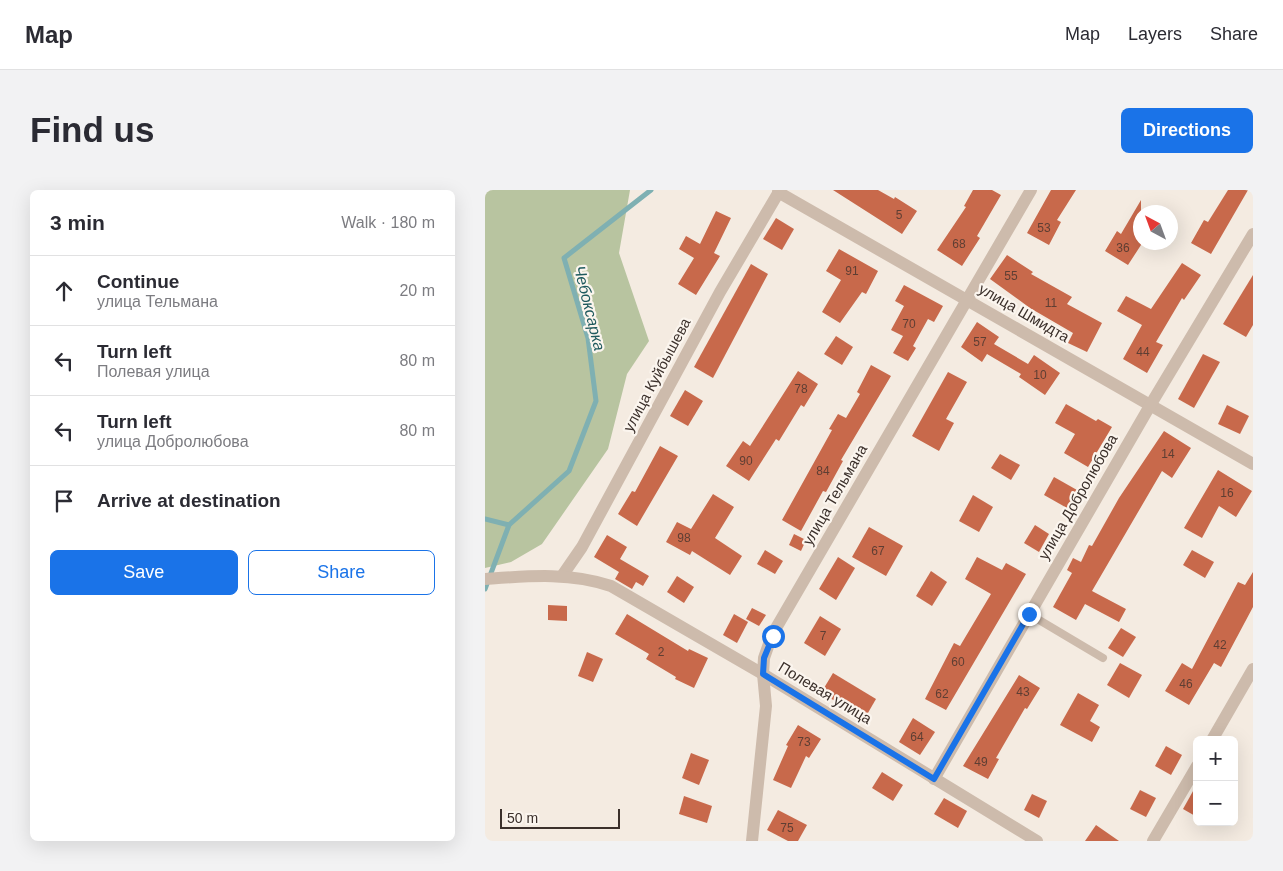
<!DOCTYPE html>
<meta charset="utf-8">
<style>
body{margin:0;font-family:Helvetica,sans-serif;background:#f2f2f3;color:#2b2b33}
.controls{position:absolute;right:15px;bottom:15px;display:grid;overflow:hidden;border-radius:8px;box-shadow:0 5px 20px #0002}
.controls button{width:45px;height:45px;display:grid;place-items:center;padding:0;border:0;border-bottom:1px solid #e1e1e2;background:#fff;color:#2b2b33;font:25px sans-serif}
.compass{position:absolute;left:648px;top:15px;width:45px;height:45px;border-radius:50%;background:#fff;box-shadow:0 5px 20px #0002;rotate:319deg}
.scale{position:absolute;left:15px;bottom:12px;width:120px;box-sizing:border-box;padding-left:5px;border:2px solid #3b302b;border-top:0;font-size:14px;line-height:18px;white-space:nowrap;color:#3b302b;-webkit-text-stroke:4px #fbf5ee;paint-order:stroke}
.stop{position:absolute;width:15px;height:15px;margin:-11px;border:4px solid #1a73e8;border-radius:50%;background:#fff}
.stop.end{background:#1a73e8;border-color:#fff;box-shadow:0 1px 5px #0008}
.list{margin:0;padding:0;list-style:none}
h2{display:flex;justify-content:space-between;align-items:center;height:65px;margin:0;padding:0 20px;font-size:21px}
h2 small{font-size:16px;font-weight:400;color:#7c7c81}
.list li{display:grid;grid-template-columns:32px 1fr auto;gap:15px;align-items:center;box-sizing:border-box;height:70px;padding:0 20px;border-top:1px solid #e1e1e2}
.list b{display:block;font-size:19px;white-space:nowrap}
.list p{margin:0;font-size:16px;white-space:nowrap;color:#7c7c81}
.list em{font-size:16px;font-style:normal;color:#7c7c81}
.actions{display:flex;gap:10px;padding:15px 20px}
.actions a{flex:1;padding:11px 0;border:1px solid #1a73e8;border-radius:8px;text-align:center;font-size:18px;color:#1a73e8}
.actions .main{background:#1a73e8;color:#fff}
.icon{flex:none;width:28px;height:28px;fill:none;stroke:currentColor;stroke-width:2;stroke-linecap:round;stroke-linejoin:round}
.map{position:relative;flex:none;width:768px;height:651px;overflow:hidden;border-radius:8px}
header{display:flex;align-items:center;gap:30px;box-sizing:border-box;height:70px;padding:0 25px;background:#fff;border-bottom:1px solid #e1e1e2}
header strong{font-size:24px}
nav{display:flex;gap:28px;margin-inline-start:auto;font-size:18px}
.intro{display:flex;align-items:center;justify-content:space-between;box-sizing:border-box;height:120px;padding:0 30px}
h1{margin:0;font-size:35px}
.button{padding:12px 22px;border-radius:8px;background:#1a73e8;color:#fff;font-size:18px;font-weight:700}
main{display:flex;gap:30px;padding:0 30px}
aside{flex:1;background:#fff;border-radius:8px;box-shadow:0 5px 20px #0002}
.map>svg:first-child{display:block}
.green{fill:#b8c4a0}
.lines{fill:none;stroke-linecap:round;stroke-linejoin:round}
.stream{stroke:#7fb0b2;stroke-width:5}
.building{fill:#c8694b}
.lane{stroke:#cdbbac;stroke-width:8}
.street{stroke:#cdbbac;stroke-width:12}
.route{stroke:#1a73e8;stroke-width:6}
.labels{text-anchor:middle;stroke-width:4.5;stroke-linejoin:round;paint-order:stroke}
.number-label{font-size:12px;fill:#5e3e33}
.street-label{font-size:15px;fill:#3b302b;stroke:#fbf5ee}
.water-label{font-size:16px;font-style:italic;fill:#1f5a5e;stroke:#fbf5ee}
</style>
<header>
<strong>Map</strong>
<nav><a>Map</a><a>Layers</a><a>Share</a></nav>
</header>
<div class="intro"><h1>Find us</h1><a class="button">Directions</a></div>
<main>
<aside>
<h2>3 min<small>Walk · 180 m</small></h2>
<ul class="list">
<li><svg class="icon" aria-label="ahead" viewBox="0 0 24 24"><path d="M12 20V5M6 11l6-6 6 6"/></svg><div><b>Continue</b><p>улица Тельмана</p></div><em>20 m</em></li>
<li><svg class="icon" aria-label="left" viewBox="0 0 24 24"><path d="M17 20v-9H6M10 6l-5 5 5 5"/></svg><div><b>Turn left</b><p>Полевая улица</p></div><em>80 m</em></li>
<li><svg class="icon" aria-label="left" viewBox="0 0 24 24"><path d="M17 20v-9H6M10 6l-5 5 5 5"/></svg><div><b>Turn left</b><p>улица Добролюбова</p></div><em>80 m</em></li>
<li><svg class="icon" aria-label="arrive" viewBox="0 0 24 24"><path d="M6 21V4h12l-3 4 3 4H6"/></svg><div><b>Arrive at destination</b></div></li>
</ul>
<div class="actions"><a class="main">Save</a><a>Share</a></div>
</aside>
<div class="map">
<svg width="768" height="651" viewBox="0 0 768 651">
<rect width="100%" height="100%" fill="#f4ebe1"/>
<path class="green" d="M 0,0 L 145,0 L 134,63 L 164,151 L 142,184 L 123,259 L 57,354 L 26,372 L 0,378 Z"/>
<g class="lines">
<g class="stream">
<path d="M 0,329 L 24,335"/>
<path d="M 0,399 L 24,335 L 84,281 L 111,211 L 103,148 L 79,68 L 166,0"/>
</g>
</g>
<g class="building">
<path d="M 348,0 L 393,0 L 409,9 L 410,7 L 432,21 L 417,44 Z"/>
<path d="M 488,0 L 507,0 L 516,5 L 492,46 L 495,48 L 477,76 L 452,60 L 481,17 L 479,16 Z"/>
<path d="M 566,0 L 591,0 L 572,30 L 576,32 L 564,55 L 542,43 Z"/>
<path d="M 743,0 L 763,0 L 726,64 L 706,53 L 719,30 L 723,32 Z"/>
<path d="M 656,10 L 656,55 L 643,75 L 620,61 L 632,41 L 636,44 Z"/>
<path d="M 231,21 L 246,28 L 229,63 L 235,66 L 211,105 L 193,94 L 209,68 L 194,59 L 201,46 L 215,54 Z"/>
<path d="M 291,28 L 309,39 L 297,60 L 278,49 Z"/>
<path d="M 354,59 L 393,81 L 381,104 L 377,102 L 355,133 L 337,122 L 356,90 L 341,81 Z"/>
<path d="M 522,65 L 548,82 L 546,84 L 587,107 L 582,114 L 617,133 L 602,162 L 583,153 L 588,143 L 545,118 L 505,89 Z"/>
<path d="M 697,73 L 716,85 L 699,110 L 697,108 L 671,152 L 678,155 L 662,183 L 638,169 L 657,135 L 632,121 L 641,106 L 666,119 Z"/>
<path d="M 266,74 L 283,84 L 228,188 L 209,177 Z"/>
<path d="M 768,85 L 768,135 L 761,147 L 738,134 Z"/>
<path d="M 419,95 L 458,116 L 449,132 L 443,129 L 428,156 L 431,158 L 423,171 L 408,163 L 418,146 L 406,140 L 419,116 L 410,111 Z"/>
<path d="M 492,132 L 514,147 L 509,154 L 543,174 L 549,165 L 575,183 L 560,205 L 534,187 L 536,184 L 502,164 L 497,172 L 476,157 Z"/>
<path d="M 351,146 L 368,157 L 357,175 L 339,164 Z"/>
<path d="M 718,164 L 735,172 L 709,218 L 693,209 Z"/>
<path d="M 386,175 L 406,186 L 356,270 L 358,271 L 341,302 L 338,301 L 316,341 L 297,330 L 347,240 L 344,239 L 353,224 L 361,228 L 375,204 L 372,202 Z"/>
<path d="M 313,181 L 333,194 L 319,217 L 316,215 L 294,251 L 291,249 L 264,291 L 241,276 L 258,251 L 265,256 Z"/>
<path d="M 463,182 L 482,192 L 461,229 L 469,233 L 454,261 L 427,246 Z"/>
<path d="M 200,200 L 218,211 L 203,236 L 185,226 Z"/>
<path d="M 581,214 L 611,231 L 613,229 L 627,237 L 603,277 L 579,263 L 590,244 L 570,233 Z"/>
<path d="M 742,215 L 764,226 L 755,244 L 733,234 Z"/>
<path d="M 679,241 L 706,258 L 687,288 L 677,281 L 607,401 L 641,419 L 634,432 L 600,414 L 591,430 L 568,417 L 587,383 L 582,380 L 588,368 L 596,372 L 604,355 L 607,356 L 634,308 Z"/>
<path d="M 175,256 L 193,266 L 152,336 L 133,324 L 147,301 L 150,302 Z"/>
<path d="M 515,264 L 535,275 L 526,290 L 506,278 Z"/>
<path d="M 733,280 L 767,301 L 751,327 L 734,316 L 717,348 L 699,338 Z"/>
<path d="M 569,287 L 592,300 L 582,318 L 559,305 Z"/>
<path d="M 228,304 L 249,317 L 230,348 L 257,366 L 245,385 L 207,361 L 205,365 L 181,352 L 192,332 L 206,339 Z"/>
<path d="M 488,305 L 508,317 L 494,342 L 474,331 Z"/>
<path d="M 550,335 L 564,344 L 554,362 L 539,353 Z"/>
<path d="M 384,337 L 418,356 L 401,386 L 367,367 Z"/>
<path d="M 309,344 L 321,350 L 316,361 L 304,355 Z"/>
<path d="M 122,345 L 142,357 L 135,369 L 164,386 L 158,396 L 151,392 L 147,399 L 130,389 L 134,382 L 109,367 Z"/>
<path d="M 280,360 L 298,371 L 290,384 L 272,374 Z"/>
<path d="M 707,360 L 729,372 L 720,388 L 698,375 Z"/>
<path d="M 353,367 L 370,378 L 351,410 L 334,399 Z"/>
<path d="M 492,367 L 517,380 L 521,373 L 541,384 L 461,520 L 440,509 L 469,453 L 475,456 L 506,404 L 480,389 Z"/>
<path d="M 446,381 L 462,392 L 447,416 L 431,406 Z"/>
<path d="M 768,382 L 768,417 L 736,477 L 729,473 L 704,515 L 680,501 L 697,473 L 707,479 L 753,392 L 760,395 Z"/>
<path d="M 192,386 L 209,397 L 199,413 L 182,402 Z"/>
<path d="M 63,415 L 82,416 L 82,431 L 63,430 Z"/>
<path d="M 267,418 L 281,425 L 274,436 L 261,429 Z"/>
<path d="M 142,424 L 203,461 L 204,459 L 223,468 L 209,498 L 190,489 L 191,487 L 161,469 L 164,464 L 130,444 Z"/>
<path d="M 249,424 L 263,432 L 252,453 L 238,445 Z"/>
<path d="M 335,426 L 356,439 L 340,466 L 319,453 Z"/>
<path d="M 636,438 L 651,447 L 638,467 L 623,458 Z"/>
<path d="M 102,462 L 118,469 L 108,492 L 93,486 Z"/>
<path d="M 635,473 L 657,485 L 644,508 L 622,495 Z"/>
<path d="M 348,483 L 391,509 L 380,528 L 336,503 Z"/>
<path d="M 534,485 L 555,498 L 542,519 L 540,518 L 511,568 L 514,569 L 503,589 L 478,576 Z"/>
<path d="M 593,503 L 614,515 L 605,531 L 615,537 L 607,552 L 575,535 Z"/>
<path d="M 428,528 L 450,542 L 435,565 L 414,552 Z"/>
<path d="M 313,535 L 336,549 L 324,568 L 321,566 L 306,598 L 288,590 L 303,556 L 301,555 Z"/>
<path d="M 681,556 L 697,565 L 686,585 L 670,576 Z"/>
<path d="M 206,563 L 224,570 L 214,595 L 197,588 Z"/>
<path d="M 397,582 L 418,595 L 408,611 L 387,598 Z"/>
<path d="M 712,594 L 712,627 L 698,619 Z"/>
<path d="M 655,600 L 671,608 L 661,627 L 645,619 Z"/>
<path d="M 547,604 L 562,611 L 554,628 L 539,620 Z"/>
<path d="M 199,606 L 227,616 L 222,633 L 194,624 Z"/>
<path d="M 459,608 L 482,621 L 473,638 L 449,624 Z"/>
<path d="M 293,620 L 322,635 L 313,651 L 303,651 L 282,640 Z"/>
<path d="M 611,635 L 634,651 L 600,651 Z"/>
</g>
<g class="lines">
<path class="lane" d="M 544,424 L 618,468"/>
<g class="street">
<path d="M 293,2 L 768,274"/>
<path d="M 77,386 L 97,357 L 235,102 L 295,0"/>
<path d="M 0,389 C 43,386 85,382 126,396 L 278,484 L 552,651"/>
<path d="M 727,550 L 768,479"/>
<path d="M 449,589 L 666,214 L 768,44"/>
<path d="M 267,651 L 281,516 L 278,484 L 279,468 L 287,445 L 546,0"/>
<path d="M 668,651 L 712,576"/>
</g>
</g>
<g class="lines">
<path class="route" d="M 288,446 L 279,468 L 278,484 L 449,589 L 544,424"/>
</g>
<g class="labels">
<g class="number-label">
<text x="414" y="29">5</text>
<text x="559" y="42">53</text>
<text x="474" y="58">68</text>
<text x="638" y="62">36</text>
<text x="367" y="85">91</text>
<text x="526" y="90">55</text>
<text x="566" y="117">11</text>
<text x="424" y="138">70</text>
<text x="495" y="156">57</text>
<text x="658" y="166">44</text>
<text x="555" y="189">10</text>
<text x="316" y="203">78</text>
<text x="683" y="268">14</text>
<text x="261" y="275">90</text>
<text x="338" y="285">84</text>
<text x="742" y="307">16</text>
<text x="199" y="352">98</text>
<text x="393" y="365">67</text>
<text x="338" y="450">7</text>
<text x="735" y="459">42</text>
<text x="176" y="466">2</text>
<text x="473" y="476">60</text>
<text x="701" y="498">46</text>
<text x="538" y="506">43</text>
<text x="457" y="508">62</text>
<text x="432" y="551">64</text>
<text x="319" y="556">73</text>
<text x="496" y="576">49</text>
<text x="302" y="642">75</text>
</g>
<g class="street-label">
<text transform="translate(539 123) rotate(30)" y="5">улица Шмидта</text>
<text transform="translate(172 185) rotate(-62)" y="5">улица Куйбышева</text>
<text transform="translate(350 305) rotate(-60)" y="5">улица Тельмана</text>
<text transform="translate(593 307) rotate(-60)" y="5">улица Добролюбова</text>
<text transform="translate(340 503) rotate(31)" y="5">Полевая улица</text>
</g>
<g class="water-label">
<text transform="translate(105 118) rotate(76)" y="6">Чебоксарка</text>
</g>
</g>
</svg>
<div class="controls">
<button>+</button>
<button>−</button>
</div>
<svg class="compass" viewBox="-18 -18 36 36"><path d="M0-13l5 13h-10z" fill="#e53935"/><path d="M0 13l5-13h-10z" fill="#7c7c81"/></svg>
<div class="scale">50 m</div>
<div class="stop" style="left:288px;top:446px"></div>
<div class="stop end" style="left:544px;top:424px"></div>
</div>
</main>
